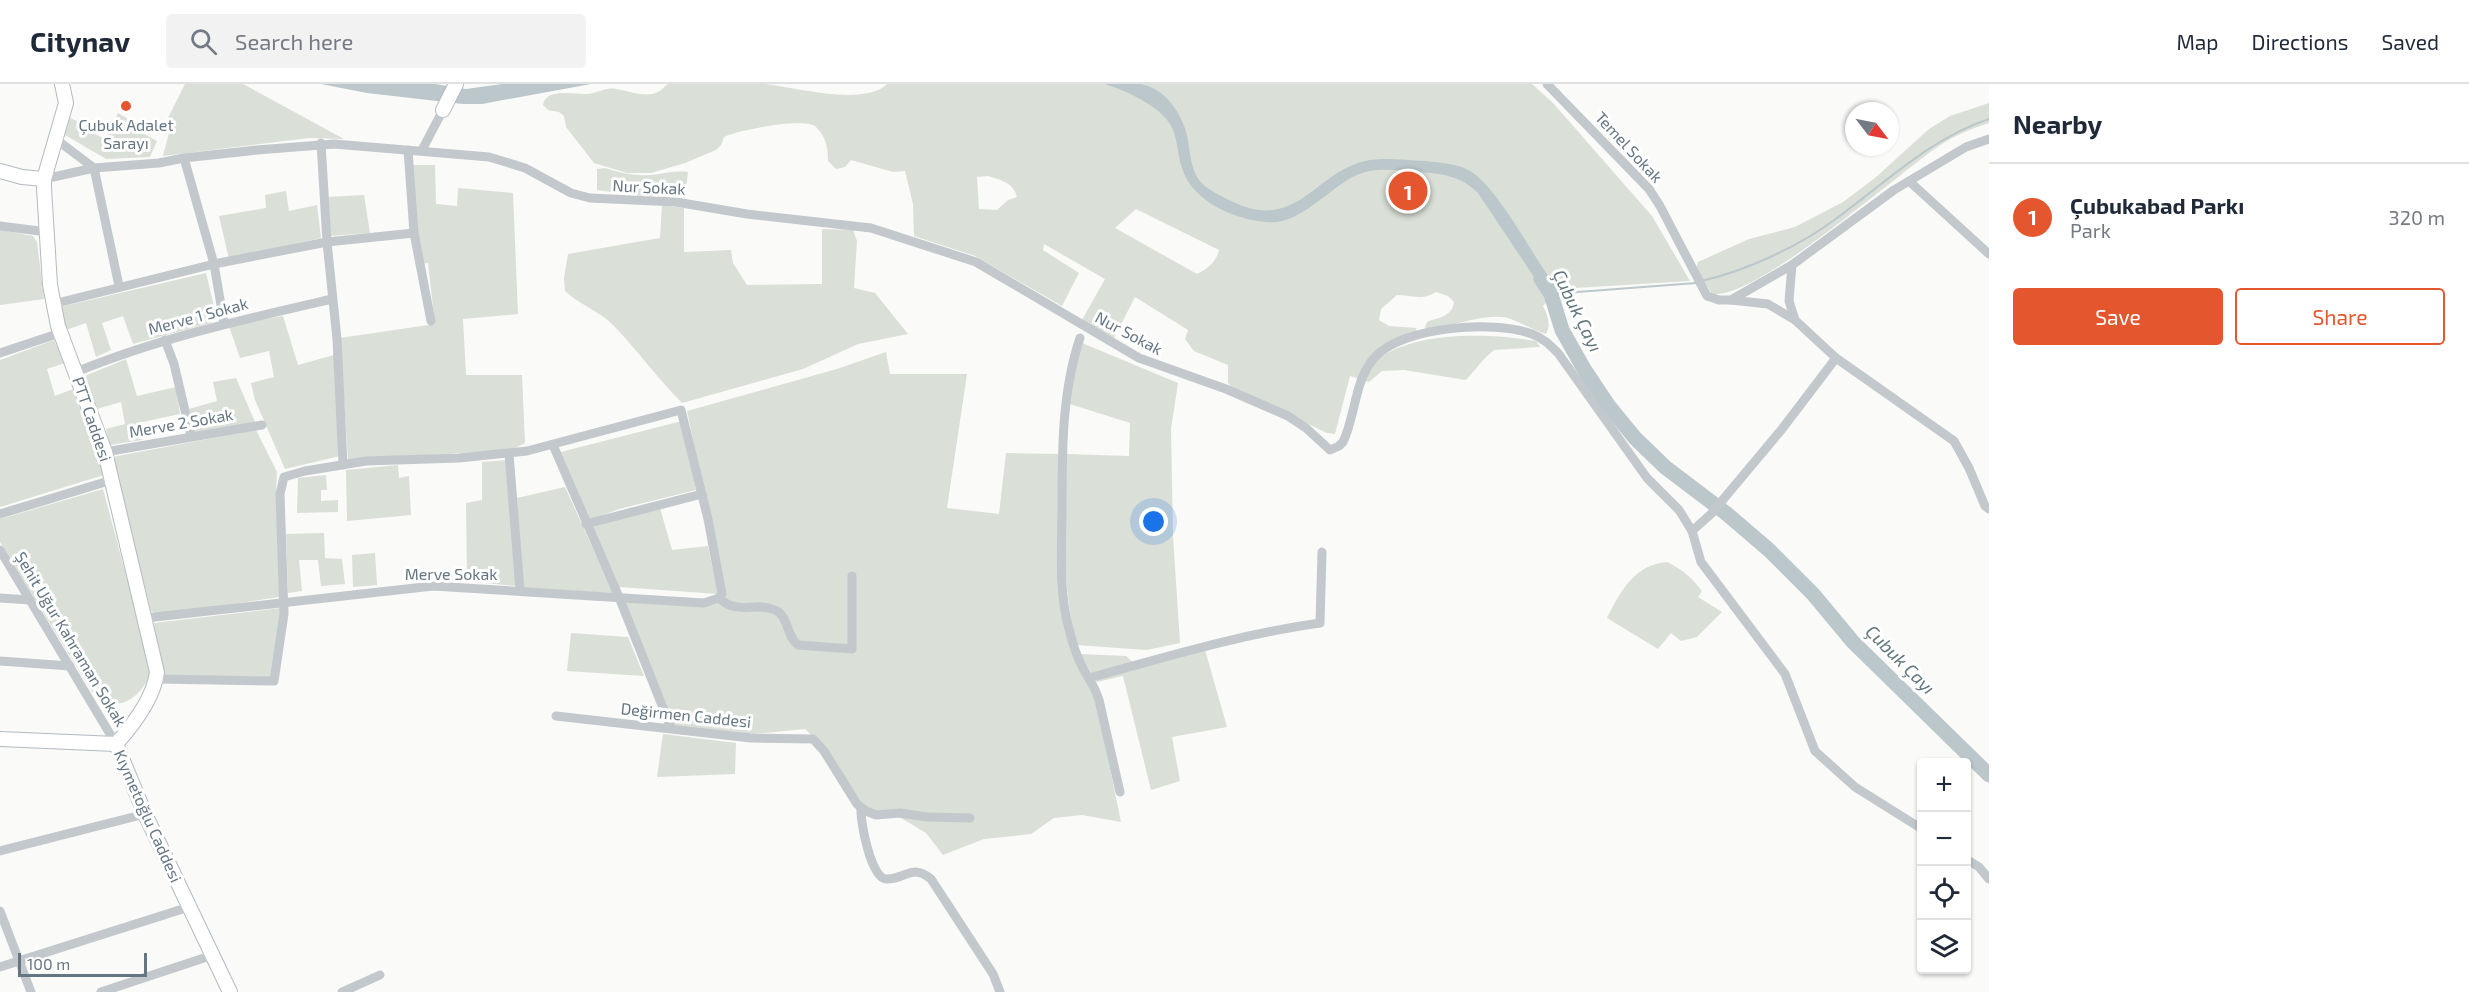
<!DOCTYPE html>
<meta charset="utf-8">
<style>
body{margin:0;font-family:"Exo 2",sans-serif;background:#f2f2f3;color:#1f2937}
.controls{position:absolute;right:18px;bottom:18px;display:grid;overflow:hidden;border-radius:6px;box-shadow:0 2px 4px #0004}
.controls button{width:54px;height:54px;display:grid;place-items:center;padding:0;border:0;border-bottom:2px solid #e0e1e3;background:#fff;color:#1f2937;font:30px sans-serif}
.compass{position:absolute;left:1845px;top:18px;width:54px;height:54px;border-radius:50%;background:#fff;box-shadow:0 2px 4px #0004;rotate:122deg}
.scale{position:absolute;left:18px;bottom:15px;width:129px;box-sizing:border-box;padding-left:6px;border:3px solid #657683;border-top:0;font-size:16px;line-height:21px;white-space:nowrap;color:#657683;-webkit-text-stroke:4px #fff;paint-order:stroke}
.you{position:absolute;left:1154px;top:438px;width:21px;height:21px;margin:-15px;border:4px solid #fff;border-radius:50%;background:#1a73e8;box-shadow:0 0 0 9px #1a73e833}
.badge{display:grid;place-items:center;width:39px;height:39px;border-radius:50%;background:#e4572e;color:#fff;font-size:20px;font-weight:700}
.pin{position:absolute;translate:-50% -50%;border:3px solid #fff;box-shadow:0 2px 6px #0006}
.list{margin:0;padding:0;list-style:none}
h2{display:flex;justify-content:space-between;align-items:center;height:78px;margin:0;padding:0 24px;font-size:26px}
h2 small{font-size:20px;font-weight:400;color:#747a83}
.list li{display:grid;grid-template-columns:39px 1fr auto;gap:18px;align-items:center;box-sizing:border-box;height:108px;padding:0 24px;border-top:2px solid #e0e1e3}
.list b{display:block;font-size:22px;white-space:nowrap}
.list p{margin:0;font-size:20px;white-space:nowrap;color:#747a83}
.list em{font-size:20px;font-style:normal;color:#747a83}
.actions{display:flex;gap:12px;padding:18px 24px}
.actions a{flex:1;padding:14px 0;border:2px solid #e4572e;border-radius:6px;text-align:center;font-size:21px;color:#e4572e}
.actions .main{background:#e4572e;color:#fff}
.icon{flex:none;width:33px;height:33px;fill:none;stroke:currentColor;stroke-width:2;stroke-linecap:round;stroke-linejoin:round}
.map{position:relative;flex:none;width:1989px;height:908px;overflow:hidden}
header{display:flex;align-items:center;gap:36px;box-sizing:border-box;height:84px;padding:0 30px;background:#fff;border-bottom:2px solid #e0e1e3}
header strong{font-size:28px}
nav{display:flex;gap:33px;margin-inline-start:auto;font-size:21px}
.search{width:420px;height:54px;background:#f2f2f3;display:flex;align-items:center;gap:15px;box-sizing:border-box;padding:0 21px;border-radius:6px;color:#747a83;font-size:22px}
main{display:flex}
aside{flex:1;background:#fff}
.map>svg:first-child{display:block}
.green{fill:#dadfd7;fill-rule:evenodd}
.water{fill:#bbc7cb}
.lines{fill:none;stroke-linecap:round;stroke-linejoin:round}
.stream{stroke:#bbc7cb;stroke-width:2}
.river{stroke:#bbc7cb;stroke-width:15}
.secondary-casing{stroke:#b3babf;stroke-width:16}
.street{stroke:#c3c8cc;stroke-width:9}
.secondary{stroke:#fff;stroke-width:14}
.poi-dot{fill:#e4572e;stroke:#fff;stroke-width:2}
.labels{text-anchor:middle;stroke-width:6;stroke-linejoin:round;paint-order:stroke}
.poi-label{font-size:16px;fill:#657683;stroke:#fff}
.street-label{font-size:16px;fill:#657683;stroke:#fff}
.water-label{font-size:18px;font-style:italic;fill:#60757c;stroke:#fff}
</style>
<header>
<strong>Citynav</strong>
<div class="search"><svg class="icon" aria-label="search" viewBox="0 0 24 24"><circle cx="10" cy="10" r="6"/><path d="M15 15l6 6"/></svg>Search here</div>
<nav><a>Map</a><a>Directions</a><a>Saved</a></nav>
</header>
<main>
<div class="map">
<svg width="1989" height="908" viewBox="0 0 1989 908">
<rect width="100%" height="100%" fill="#fafaf8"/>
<g class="green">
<path d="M 185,0 L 243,0 L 344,55 L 309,54 L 163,72 L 169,49 L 161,48 Z"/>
<path d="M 668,0 C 700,0 733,0 765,0 C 794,3 864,23 887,0 L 1532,0 L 1553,19 L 1652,132 L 1690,197 L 1559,205 L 1543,222 C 1548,232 1551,240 1546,250 C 1534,246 1523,240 1511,235 C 1490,227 1448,243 1426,248 L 1425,243 L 1427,238 C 1439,233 1452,233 1454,218 L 1448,212 L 1436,208 C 1422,217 1413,211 1397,211 L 1381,225 L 1379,236 L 1389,242 L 1416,244 L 1417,249 L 1382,261 L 1369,277 L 1375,277 C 1414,246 1489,249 1536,257 L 1540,263 L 1494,266 C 1483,275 1475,286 1466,296 L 1404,286 L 1382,287 L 1369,298 L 1350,292 L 1335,350 L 1327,349 L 1233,304 L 1228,299 L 1228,281 L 1194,267 L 1185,255 L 1188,246 L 1135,213 L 1114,254 L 1082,236 L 1105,195 L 1044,160 L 1043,166 L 1079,189 L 1062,222 L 975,172 L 914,152 L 913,120 L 905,87 L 893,88 L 851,76 L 845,83 L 836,85 L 828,77 C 828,63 826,53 816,43 C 805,33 737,46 724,53 L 721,61 L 716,66 L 685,79 L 651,89 L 627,89 L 594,79 L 566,43 L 564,32 L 559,28 L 548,26 L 543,21 C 546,3 576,11 588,10 C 598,9 606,3 616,5 C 629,7 639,12 652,10 C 659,9 663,4 668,0 ZM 988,92 C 1001,96 1014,99 1017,113 L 1008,116 L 997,126 L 979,125 L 977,93 ZM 1136,125 L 1219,166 C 1216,178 1209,184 1197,190 L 1115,144 Z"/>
<path d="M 1989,19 L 1989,39 C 1971,45 1955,51 1939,62 C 1897,90 1755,217 1712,210 L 1696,184 L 1698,178 L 1749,155 L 1795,143 L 1843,118 L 1875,94 L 1929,45 L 1950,32 Z"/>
<path d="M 118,29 L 130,36 L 128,41 L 157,57 L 150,73 L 106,75 L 65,51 L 70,34 L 79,38 L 78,43 L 106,55 Z"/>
<path d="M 411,81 L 435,81 L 436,120 L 457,122 L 458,104 L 513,109 L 518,230 L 463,235 L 466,291 L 522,291 L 525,359 L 511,366 L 348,376 L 340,254 L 435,240 L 428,179 L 420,180 Z"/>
<path d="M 605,84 C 623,90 640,93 659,90 C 670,88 677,87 688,88 L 685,114 L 632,111 L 597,106 L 597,85 Z"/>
<path d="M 286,107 L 289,127 L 317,121 L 321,154 L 229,175 L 219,132 L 266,124 L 265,111 Z"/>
<path d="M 364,111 L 370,149 L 330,152 L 326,113 Z"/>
<path d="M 662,121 L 684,124 L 684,168 L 731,166 L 733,179 L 747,201 L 822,200 L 822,145 L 853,146 L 857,157 L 854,204 L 875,209 L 908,250 L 858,260 L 803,285 L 682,319 C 658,295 638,267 614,242 C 601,228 580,221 565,207 L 564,194 L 568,170 L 660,154 Z"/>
<path d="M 0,146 L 33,152 L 37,158 L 44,215 L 0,221 Z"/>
<path d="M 206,189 L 217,235 L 211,239 L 133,260 L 123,232 L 102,239 L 111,266 L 96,273 L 86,239 L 66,246 L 60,223 Z"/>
<path d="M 283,232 L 298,281 L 334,271 L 340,372 L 285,385 L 255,316 L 251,299 L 274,293 L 269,267 L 240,274 L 229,242 Z"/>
<path d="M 54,256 L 65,279 L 47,285 L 55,312 L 73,305 L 104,391 L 0,423 L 0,276 Z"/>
<path d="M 1082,259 L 1178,299 L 1171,345 L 1173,452 L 1180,559 L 1147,566 L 1076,561 C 1062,499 1063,433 1066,370 L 1129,372 L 1130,339 L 1070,320 L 1072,294 Z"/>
<path d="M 886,268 L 890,290 L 967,290 L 947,424 L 999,430 L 1006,369 L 1061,370 L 1066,546 L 1094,607 L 1121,738 L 1082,731 L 1054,734 L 1031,750 L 984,755 L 943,771 L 926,749 L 896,731 L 875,727 L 864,721 L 853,709 L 823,662 L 805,645 L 753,650 L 676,641 L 672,639 L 624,516 L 704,522 L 716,520 L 726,513 L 687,327 L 837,285 Z"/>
<path d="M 126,275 L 137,312 L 176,303 L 180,330 L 138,339 L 142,356 L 110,361 L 106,345 L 125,340 L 121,318 L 97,325 L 85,292 Z"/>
<path d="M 236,294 L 255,338 L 195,351 L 189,325 L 217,317 L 213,298 Z"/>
<path d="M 682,337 L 696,406 L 619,425 L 590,436 L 561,368 Z"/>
<path d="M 256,346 L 277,388 L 276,406 L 280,513 L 157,531 L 151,527 L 112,373 Z"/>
<path d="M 507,376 L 516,502 L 467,497 L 466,419 L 482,416 L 482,378 Z"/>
<path d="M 398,381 L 399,394 L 409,392 L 411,431 L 347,437 L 346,386 Z"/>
<path d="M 326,391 L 327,406 L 321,406 L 321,417 L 338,416 L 338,428 L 297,429 L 298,394 Z"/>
<path d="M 565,403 L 613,509 L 523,504 L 517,414 Z"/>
<path d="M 103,405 L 150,582 C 151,601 129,625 108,619 C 102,617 97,612 92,608 L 0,458 L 0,435 Z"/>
<path d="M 660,424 L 672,466 L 708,462 L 718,510 L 619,503 L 590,442 Z"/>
<path d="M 324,449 L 325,474 L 342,475 L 345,500 L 321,502 L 318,476 L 299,476 L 302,507 L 288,509 L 286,450 Z"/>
<path d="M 375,469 L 377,501 L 353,503 L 352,471 Z"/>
<path d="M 1667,478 C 1682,485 1692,494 1702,507 L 1698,513 L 1722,528 L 1697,553 L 1681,557 L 1671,549 L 1658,565 L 1607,534 C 1620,508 1635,480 1667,478 Z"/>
<path d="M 281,524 L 271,593 L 164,592 L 154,539 Z"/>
<path d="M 571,549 L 628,553 L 644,592 L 567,587 Z"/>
<path d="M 1205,566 L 1227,643 L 1172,653 L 1180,697 L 1151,706 L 1123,592 L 1097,598 L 1080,570 L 1126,572 L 1136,581 Z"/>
<path d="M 663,650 L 736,659 L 735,690 L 657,693 Z"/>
</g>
<g class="water">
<path d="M 321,0 L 435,0 L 466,5 L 502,0 L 591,0 L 482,20 L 463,20 L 367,9 Z"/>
<path d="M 1105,0 C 1116,0 1130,0 1141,0 C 1167,5 1184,33 1188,56 C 1190,69 1191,85 1199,96 C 1205,105 1223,113 1233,118 C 1297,148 1314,89 1365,77 C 1383,73 1405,76 1424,77 C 1442,79 1461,79 1476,91 C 1505,116 1533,173 1558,206 L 1548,214 L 1478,109 C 1461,92 1444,90 1420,88 C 1400,87 1376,82 1357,91 C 1328,104 1300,142 1266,138 C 1233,135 1192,117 1182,84 C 1177,71 1178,52 1170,40 C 1157,20 1126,7 1105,0 Z"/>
</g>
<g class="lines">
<g class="stream">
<path d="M 1701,197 C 1746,187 1800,162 1837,134 C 1885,99 1931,54 1989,35"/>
<path d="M 1551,210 L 1696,199"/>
</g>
<path class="river" d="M 1541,195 L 1551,210 L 1562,246 L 1584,285 L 1608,321 L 1635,354 L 1665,383 L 1727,430 L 1769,466 L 1813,510 L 1853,558 L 1989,691"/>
<defs>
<g id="secondary">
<path d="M 62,0 L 66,19 L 44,95 L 44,104 L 50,201 L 58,242 L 105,368 L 157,588 C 154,613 133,641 116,660"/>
<path d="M 443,26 L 456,0"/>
<path d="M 0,87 L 22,93 L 44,95"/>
<path d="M 0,655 L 116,660"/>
<path d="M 116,660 L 145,730 L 230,908"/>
</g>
</defs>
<use href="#secondary" class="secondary-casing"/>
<g class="street">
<path d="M 1547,0 L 1649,105 L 1660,122 L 1707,212 L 1719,216 L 1731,216"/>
<path d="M 1989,55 L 1966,63 L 1894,106 L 1792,181 L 1789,217 L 1795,236 L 1836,274 L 1954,357 L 1969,384 L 1985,422 L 1989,425"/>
<path d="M 57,56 L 94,84 L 119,202"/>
<path d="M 321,59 L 327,158 L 337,255 L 343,381"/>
<path d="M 408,66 L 414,149 L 431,237"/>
<path d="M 422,66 L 443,26"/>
<path d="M 184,74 L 214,180 L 224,239"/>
<path d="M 44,95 L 94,84 L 159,79 L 184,74 L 257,66 L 334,60 L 489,73 L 525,84 L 571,109 L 590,114 L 676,118 L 747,130 L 871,144 L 976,178 L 1139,274 L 1226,305 L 1288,332 L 1306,344 L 1330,366 L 1339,362 L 1343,358 C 1356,331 1354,296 1375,273 C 1404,242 1494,236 1532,250 C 1543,254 1550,261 1558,269 L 1647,394 L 1679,426 L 1692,447 L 1701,478 L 1785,590 L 1815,667 L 1855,703 L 1922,745"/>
<path d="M 1909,97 L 1989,170"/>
<path d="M 0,142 L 47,148"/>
<path d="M 1792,181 L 1731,216 L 1768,220 L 1795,236"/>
<path d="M 53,220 L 214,180 L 327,158 L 414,149"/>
<path d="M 1080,254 C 1062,307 1062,367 1062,422 C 1062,462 1058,506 1069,545 C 1072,557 1075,569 1081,580 C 1087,593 1095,602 1099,616 L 1120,708"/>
<path d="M 165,256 L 174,280 L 191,352"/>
<path d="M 0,269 L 60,249"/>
<path d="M 76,288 C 159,254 245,235 332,215"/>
<path d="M 553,361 L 619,513 L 671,644"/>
<path d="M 105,368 L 262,341"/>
<path d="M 509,370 L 520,506"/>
<path d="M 0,430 L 112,396"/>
<path d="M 586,440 L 702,410"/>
<path d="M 1692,447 L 1711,430 L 1782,345 L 1836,274"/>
<path d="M 0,466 L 116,660"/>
<path d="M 0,514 L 30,516"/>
<path d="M 719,514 C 738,532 755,517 775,526 C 789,532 786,552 798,561 L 852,565 L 852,492"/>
<path d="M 146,534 L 433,502 L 704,519 L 719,514"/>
<path d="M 0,577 L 70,582"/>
<path d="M 1089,594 C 1166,573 1241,550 1320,539 L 1322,468"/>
<path d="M 156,595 L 274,597 L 284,530 L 280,410 L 284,393 L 305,387 L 366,377 L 459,374 L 527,367 L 681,326 L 708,435 L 722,510 L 719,514"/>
<path d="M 556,632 L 751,654 L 813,655 L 824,667 L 857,720 L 866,727 L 876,731 L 900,729 L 927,733 L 970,734"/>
<path d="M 861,724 C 860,737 871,796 887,795 C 906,795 912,779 931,795 L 993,890 L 1000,908"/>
<path d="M 0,767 L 145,730"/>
<path d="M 1966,775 L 1979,783 L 1989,795"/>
<path d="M 0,827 L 31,908"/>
<path d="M 0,883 L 189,823"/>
<path d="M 101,908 L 213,871"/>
<path d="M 342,908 L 380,891"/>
</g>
<use href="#secondary" class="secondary"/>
</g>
<circle class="poi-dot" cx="126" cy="22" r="6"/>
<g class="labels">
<g class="poi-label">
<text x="126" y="47">Çubuk Adalet<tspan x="126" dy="18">Sarayı</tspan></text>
</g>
<g class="street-label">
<text transform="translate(1629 63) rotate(47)" y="6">Temel Sokak</text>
<text transform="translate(649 103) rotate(3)" y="6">Nur Sokak</text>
<text transform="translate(198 232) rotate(-15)" y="6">Merve 1 Sokak</text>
<text transform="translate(1129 249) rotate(28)" y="6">Nur Sokak</text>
<text transform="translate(92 335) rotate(71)" y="6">PTT Caddesi</text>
<text transform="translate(181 339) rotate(-10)" y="6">Merve 2 Sokak</text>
<text x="451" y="496">Merve Sokak</text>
<text transform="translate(71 555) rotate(59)" y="6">Şehit Uğur Kahraman Sokak</text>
<text transform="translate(686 631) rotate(6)" y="6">Değirmen Caddesi</text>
<text transform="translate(148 732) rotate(66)" y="6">Kıymetoğlu Caddesi</text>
</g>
<g class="water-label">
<text transform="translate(1577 227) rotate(64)" y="6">Çubuk Çayı</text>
<text transform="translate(1900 576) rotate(45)" y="6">Çubuk Çayı</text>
</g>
</g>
</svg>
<div class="controls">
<button>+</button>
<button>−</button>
<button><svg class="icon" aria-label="locate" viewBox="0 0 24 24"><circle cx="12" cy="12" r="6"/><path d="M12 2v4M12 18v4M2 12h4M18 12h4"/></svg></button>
<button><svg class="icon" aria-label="layers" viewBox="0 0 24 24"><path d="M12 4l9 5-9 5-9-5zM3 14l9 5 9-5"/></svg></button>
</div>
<svg class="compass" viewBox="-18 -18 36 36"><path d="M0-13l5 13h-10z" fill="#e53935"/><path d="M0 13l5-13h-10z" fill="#747a83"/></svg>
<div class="scale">100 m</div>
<div class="you"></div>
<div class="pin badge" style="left:1408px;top:107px">1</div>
</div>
<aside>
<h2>Nearby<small></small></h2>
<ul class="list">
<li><span class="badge">1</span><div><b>Çubukabad Parkı</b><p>Park</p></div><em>320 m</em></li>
</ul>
<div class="actions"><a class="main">Save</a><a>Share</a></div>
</aside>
</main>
